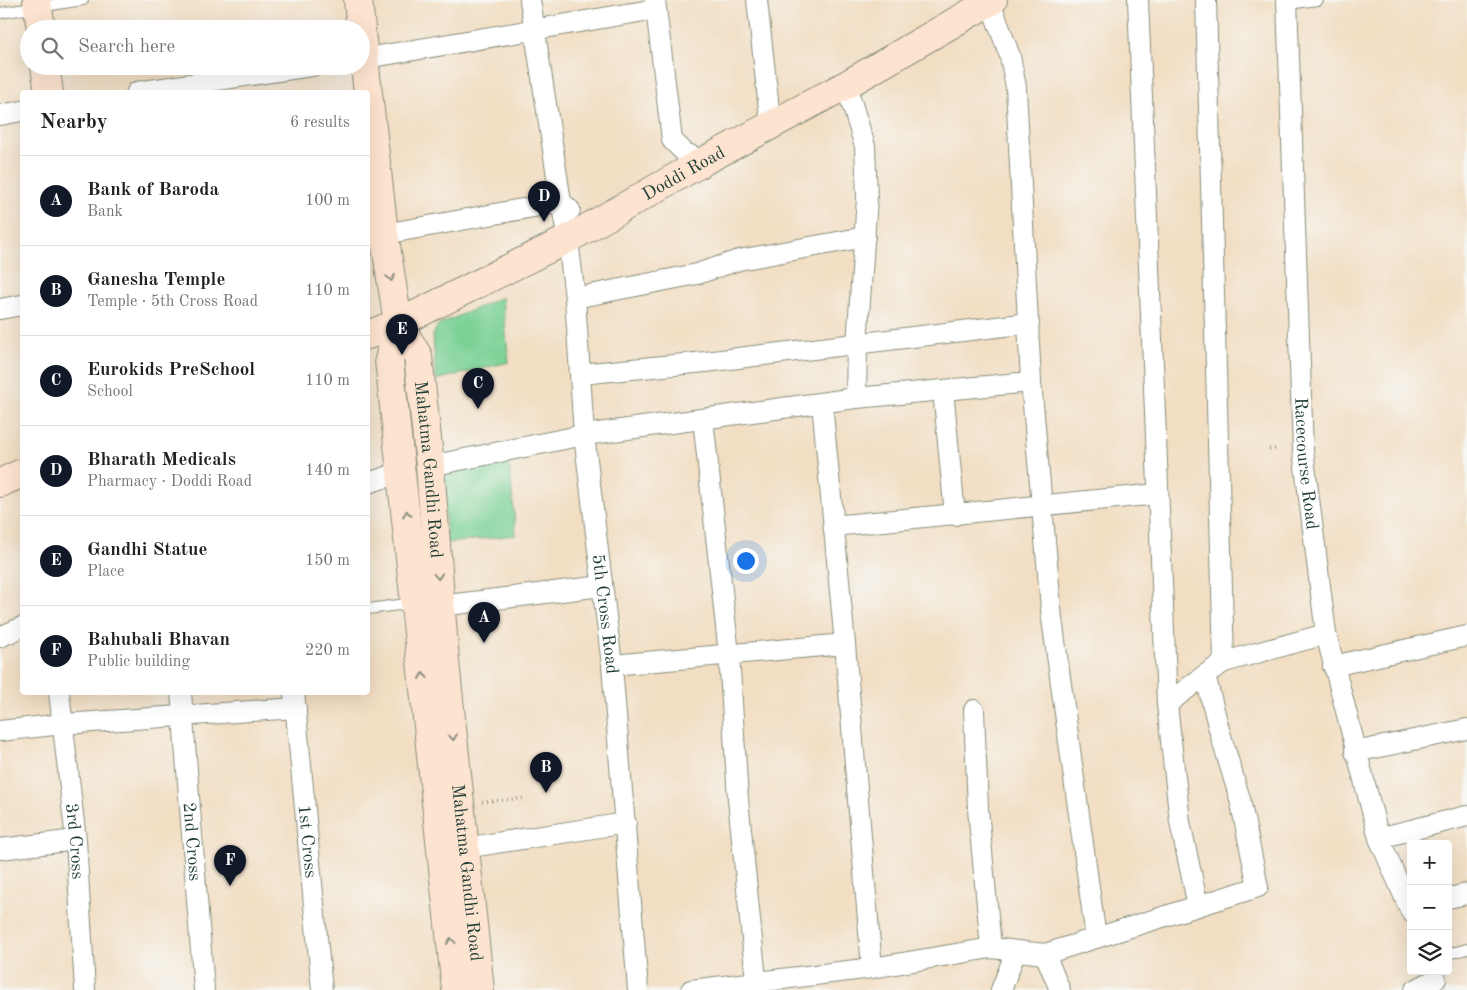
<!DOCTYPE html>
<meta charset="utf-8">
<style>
body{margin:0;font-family:"Old Standard TT",serif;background:#f6f6f6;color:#202124}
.controls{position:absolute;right:15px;bottom:15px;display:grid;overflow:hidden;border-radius:5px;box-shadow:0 5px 20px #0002}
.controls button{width:45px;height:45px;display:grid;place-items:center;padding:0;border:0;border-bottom:1px solid #e0e0e0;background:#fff;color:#202124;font:25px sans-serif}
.you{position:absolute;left:745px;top:560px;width:18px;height:18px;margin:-12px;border:4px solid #fff;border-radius:50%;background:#1a73e8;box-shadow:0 0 0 8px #1a73e833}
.badge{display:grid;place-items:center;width:32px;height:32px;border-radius:50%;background:#111827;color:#fff;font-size:16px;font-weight:700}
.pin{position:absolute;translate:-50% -41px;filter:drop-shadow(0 1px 2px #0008)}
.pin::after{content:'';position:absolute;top:26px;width:18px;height:15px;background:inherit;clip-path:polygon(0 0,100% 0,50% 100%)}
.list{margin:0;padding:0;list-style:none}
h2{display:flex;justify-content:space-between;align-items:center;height:65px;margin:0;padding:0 20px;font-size:21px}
h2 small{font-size:16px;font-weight:400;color:#757577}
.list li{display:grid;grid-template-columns:32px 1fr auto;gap:15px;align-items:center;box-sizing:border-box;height:90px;padding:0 20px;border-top:1px solid #e0e0e0}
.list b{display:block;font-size:19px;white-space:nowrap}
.list p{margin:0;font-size:16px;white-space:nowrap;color:#757577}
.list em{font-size:16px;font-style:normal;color:#757577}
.icon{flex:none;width:28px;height:28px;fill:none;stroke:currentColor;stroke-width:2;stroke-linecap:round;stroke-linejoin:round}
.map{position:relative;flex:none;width:1467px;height:990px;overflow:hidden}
.search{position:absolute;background:#fff;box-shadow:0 5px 20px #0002;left:20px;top:20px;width:350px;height:55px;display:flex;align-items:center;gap:12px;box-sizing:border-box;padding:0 18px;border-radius:28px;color:#757577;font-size:19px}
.panel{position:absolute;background:#fff;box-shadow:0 5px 20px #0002;left:20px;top:90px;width:350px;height:605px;border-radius:5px}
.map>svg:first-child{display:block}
.grass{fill:#7bd195;stroke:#4d8764}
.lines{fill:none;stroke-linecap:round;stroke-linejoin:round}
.lane-casing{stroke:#888e7c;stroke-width:12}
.street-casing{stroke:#888e7c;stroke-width:22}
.secondary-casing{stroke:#888e7c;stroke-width:30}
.path{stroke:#888e7c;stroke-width:3;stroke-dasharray:1 4;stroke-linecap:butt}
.lane{stroke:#fff;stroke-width:10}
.street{stroke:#fff;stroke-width:20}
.secondary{stroke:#fde4d0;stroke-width:28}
.oneway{stroke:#8e9082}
.labels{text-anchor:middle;stroke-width:4.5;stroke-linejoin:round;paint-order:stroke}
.street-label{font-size:18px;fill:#1f3d34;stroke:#f6f6f2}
</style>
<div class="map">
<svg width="1467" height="990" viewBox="0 0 1467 990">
<rect width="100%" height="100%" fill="#f6f6f2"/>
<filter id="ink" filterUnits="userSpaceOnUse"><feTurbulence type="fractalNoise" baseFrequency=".02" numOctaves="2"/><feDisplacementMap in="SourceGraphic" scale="10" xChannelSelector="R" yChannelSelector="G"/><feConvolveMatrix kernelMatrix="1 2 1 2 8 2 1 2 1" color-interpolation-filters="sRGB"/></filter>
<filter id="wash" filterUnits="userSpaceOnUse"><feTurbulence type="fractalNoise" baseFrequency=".0096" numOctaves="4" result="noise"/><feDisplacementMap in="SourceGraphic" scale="20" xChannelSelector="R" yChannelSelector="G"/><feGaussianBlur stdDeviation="1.12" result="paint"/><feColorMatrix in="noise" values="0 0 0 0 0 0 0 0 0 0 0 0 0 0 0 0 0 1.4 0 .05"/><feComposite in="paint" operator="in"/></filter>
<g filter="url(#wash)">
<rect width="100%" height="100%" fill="#f2dec3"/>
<g class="grass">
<path d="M 502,297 L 509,362 L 436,380 L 433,335 L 438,325 Z"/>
<path d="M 407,354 L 419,458 L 408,460 L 397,356 Z"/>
<path d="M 509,460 L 516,535 L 447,543 L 442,473 Z"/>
</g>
</g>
<g filter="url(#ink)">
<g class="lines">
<defs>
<g id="lane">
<path d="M 1287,4 L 1318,0"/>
<path d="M 0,13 L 83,0"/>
<path d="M 368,609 L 414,603"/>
<path d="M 1448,954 L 1467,949"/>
</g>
<g id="street">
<path id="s1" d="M 530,0 L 561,202 L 568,239 L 575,298 L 584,435 L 612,665 L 638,990"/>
<path d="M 655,0 L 672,140 L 685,153 L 704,161"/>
<path d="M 757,0 L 771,127"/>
<path d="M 1138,0 L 1167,704 L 1180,822 L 1198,906"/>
<path d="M 1206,0 L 1224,662"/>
<path id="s2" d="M 1287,0 L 1303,450 L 1326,634 L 1379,838 L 1411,912"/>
<path d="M 990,2 L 1010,56 L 1016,87 L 1031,382 L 1052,619 L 1096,938"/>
<path d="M 361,59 L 656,9"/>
<path d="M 137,92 L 312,66"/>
<path d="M 0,115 L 22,111"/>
<path d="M 368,237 L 561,202 L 570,210"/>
<path d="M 575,298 L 697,274 L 739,260 L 865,237"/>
<path d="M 0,309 L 22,305"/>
<path d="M 580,374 L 705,362 L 1029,323"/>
<path d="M 943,390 L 955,515"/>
<path d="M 856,398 L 1031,382"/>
<path d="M 822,403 L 845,644 L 872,968"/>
<path d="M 703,419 L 729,654 L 738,799 L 756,980"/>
<path d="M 430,466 L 584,435 L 856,398 L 857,344 L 867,198 L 865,146 L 846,85"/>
<path d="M 368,483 L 402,472"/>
<path d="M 833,526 L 1158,494"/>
<path d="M 440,606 L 602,586"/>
<path d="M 0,637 L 22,627"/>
<path d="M 612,665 L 845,644"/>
<path d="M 1333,666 L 1467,636"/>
<path id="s3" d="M 59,692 L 76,840 L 85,990"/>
<path id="s4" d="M 181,692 L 204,990"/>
<path id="s5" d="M 294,692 L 322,990"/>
<path d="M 1167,704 L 1205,675"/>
<path d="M 974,710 L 978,809 L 991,948"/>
<path d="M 0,731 L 63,724 L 296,708"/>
<path d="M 1355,752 L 1467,729"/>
<path d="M 1379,838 L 1467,816"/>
<path d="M 464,848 L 626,823"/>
<path d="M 0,849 L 76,840"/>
<path d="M 1448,898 L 1467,894"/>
<path d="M 1045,954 L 1060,990"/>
<path d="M 691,990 L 872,968 L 991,948 L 1045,954 L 1258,887 L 1240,799 L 1220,733 L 1205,675 L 1224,662 L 1326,634"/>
<path d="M 1001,990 L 1016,951"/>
<path d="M 1415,990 L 1436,979"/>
</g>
<g id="secondary">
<path d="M 37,0 L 41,29"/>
<path d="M 358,0 L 361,29"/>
<path id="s6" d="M 361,32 L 384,233 L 398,323 L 418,356 L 430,466 L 445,662 L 480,990"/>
<path d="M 45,66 L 49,92"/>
<path d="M 398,323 L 389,360 L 456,990"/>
<path id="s7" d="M 368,335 L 403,321 L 568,239 L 704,161 L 846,85 L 993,0"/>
<path d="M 0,483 L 22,473"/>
</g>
</defs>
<use href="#lane" class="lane-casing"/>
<use href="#street" class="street-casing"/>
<use href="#secondary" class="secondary-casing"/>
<g class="path">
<path d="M 1269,449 L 1279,449"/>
<path d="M 482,802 L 525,798"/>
</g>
<use href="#lane" class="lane"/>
<use href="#street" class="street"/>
<use href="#secondary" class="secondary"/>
</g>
<defs><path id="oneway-chevron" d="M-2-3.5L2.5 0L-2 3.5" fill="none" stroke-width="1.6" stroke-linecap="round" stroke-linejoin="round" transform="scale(1.25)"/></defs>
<g class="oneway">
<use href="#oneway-chevron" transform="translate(391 278) rotate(81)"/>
<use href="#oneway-chevron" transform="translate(407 514) rotate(-95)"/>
<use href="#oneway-chevron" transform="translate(438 576) rotate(86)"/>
<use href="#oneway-chevron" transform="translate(423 676) rotate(-96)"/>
<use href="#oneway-chevron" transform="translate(453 737) rotate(84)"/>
<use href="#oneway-chevron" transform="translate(451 941) rotate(-95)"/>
</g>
</g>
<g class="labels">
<g class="street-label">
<text dy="6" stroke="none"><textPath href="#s7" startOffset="355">Doddi Road</textPath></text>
<text dy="6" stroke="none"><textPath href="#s2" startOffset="464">Racecourse Road</textPath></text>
<text dy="6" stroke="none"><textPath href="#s6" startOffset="446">Mahatma Gandhi Road</textPath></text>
<text dy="6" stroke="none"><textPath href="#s1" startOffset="619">5th Cross Road</textPath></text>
<text dy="6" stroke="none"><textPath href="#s3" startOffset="150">3rd Cross</textPath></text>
<text dy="6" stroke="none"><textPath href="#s4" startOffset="150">2nd Cross</textPath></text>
<text dy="6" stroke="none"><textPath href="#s5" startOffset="150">1st Cross</textPath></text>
<text dy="6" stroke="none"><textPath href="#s6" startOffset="851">Mahatma Gandhi Road</textPath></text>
</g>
</g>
</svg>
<div class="controls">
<button>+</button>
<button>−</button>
<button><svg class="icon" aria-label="layers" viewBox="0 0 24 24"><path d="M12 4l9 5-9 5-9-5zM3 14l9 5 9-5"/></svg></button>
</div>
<div class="you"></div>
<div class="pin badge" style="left:484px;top:643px">A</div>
<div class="pin badge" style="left:546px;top:793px">B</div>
<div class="pin badge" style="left:478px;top:409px">C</div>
<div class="pin badge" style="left:544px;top:222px">D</div>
<div class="pin badge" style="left:402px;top:355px">E</div>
<div class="pin badge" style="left:230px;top:886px">F</div>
<div class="search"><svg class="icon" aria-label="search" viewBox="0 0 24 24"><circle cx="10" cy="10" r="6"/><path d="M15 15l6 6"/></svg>Search here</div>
<section class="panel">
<h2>Nearby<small>6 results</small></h2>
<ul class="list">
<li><span class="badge">A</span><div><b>Bank of Baroda</b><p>Bank</p></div><em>100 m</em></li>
<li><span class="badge">B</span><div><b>Ganesha Temple</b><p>Temple · 5th Cross Road</p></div><em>110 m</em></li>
<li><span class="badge">C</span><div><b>Eurokids PreSchool</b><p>School</p></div><em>110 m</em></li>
<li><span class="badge">D</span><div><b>Bharath Medicals</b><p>Pharmacy · Doddi Road</p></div><em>140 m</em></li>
<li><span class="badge">E</span><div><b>Gandhi Statue</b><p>Place</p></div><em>150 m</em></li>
<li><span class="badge">F</span><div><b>Bahubali Bhavan</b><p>Public building</p></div><em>220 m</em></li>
</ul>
</section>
</div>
